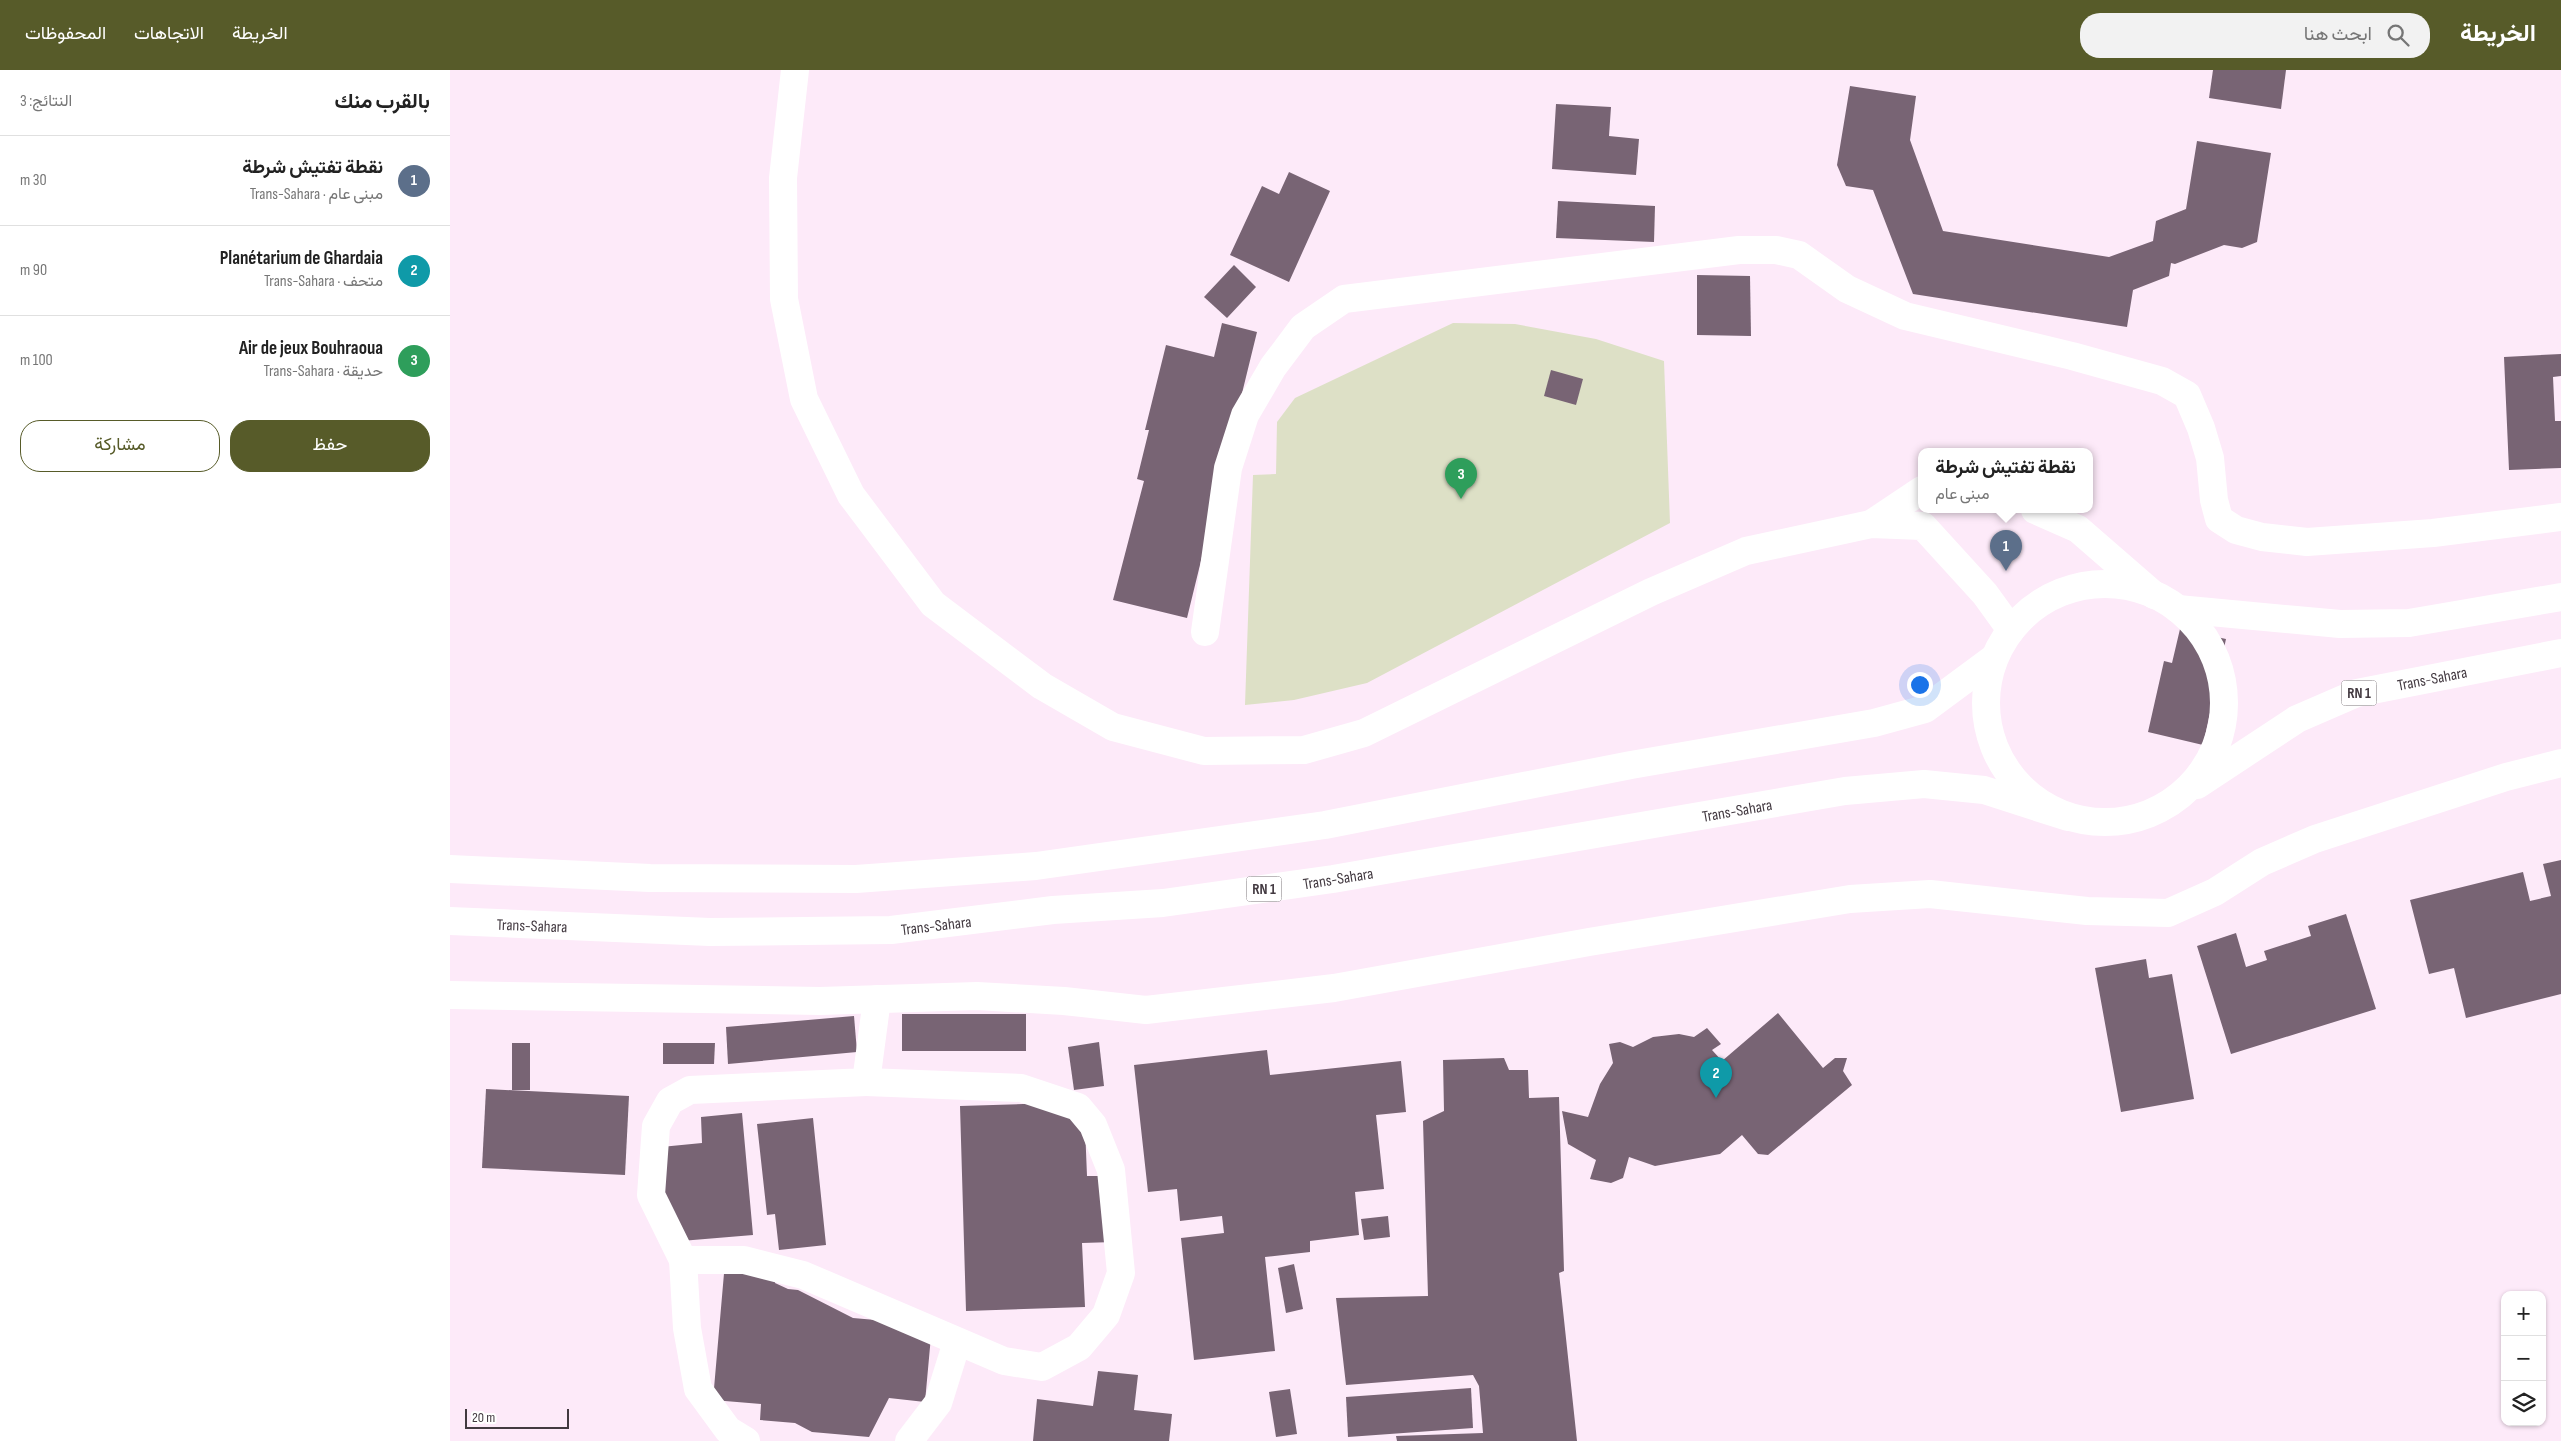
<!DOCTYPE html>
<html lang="ar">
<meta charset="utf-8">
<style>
body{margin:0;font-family:"Sofia Sans Condensed",Vazirmatn,sans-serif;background:#f2f2f2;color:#222;direction:rtl}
.controls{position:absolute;right:15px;bottom:15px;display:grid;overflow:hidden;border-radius:10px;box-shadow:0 1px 4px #0004}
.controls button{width:45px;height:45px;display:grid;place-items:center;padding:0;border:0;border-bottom:1px solid #e0e0e0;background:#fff;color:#222;font:25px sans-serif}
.scale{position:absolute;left:15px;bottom:12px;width:104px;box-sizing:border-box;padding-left:5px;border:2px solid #423940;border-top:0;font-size:14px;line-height:18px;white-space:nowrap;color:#423940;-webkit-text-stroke:4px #fff;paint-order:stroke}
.you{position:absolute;left:1469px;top:614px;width:18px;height:18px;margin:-12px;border:4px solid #fff;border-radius:50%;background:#1a73e8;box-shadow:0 0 0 8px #1a73e833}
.badge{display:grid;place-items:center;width:32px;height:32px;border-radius:50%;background:#575b29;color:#fff;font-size:16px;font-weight:700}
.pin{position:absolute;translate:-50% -41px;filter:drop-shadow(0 1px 2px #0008)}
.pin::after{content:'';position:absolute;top:26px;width:18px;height:15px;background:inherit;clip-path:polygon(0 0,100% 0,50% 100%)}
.popup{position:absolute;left:1468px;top:378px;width:175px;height:65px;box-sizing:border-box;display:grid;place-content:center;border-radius:10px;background:#fff;filter:drop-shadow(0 1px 4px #0005);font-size:16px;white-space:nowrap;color:#767676}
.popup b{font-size:19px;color:#222}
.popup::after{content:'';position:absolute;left:50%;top:100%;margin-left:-10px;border:10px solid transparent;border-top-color:#fff}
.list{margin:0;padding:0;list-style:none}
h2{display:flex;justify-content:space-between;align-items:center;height:65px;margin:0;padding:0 20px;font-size:21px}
h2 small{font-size:16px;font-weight:400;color:#767676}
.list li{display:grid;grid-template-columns:32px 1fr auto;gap:15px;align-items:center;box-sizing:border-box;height:90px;padding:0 20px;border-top:1px solid #e0e0e0}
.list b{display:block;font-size:19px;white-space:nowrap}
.list p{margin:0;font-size:16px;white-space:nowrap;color:#767676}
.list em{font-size:16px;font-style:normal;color:#767676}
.actions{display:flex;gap:10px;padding:15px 20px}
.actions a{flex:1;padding:11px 0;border:1px solid #575b29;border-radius:20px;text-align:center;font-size:18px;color:#575b29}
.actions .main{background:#575b29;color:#fff}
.icon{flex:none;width:28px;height:28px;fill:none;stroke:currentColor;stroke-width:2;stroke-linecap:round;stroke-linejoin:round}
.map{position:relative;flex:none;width:2111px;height:1371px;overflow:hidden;direction:ltr}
header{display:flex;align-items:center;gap:30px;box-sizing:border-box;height:70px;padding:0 25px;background:#575b29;color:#fff}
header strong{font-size:24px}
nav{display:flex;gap:28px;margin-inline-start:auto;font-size:18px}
.search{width:350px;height:45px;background:#f2f2f2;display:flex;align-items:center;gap:12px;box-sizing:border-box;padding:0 18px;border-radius:20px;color:#767676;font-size:19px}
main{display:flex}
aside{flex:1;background:#fff}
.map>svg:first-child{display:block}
.green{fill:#dde0c6}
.building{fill:#786474}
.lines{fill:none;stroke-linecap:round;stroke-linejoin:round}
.minor{stroke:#fff;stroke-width:28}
.major{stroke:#fff;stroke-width:28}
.highway{stroke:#fff;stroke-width:28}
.labels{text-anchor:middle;stroke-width:5;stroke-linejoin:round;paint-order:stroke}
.shield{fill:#fff;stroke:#7b7479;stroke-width:1}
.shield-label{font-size:15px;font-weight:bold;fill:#423940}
.street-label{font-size:16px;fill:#423940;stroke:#fff}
</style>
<header>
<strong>الخريطة</strong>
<div class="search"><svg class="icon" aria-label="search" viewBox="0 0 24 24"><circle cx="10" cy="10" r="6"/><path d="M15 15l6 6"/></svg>ابحث هنا</div>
<nav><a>الخريطة</a><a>الاتجاهات</a><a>المحفوظات</a></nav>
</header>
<main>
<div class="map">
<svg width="2111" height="1371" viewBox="0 0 2111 1371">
<rect width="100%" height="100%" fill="#fdeaf9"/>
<path class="green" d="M 1003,253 L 1065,254 L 1146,269 L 1214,291 L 1220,453 L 917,613 L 844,630 L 795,635 L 803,405 L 826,404 L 827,352 L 845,328 Z"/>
<g class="building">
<path d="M 1763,0 L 1836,0 L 1831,39 L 1759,28 Z"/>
<path d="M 1400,16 L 1466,26 L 1460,70 L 1493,161 L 1659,187 L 1703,171 L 1706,151 L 1736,139 L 1747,71 L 1821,83 L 1807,172 L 1792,178 L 1774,175 L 1725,194 L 1721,193 L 1719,206 L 1683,220 L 1677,257 L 1463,224 L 1423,120 L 1396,116 L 1387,95 Z"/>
<path d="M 1106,34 L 1161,37 L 1159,66 L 1189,69 L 1186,105 L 1102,99 Z"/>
<path d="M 839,102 L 880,121 L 839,212 L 780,185 L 812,116 L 829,124 Z"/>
<path d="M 1108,131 L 1205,136 L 1204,172 L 1106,168 Z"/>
<path d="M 784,195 L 806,217 L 777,248 L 754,227 Z"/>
<path d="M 1247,205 L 1300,206 L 1301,266 L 1247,265 Z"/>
<path d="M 772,253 L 807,262 L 737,548 L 663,530 L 694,411 L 687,409 L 699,360 L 695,360 L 716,275 L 764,287 Z"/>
<path d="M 2111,284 L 2111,306 L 2103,307 L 2105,351 L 2111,351 L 2111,398 L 2059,400 L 2054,287 Z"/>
<path d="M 1101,300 L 1133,309 L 1126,335 L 1094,326 Z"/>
<path d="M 1730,559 L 1776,569 L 1753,675 L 1698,662 L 1714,591 L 1722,593 Z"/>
<path d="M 2111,790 L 2111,924 L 2016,948 L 2004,898 L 1979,904 L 1960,830 L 2073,802 L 2080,831 L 2101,826 L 2093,794 Z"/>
<path d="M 1896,844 L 1926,939 L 1781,984 L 1747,876 L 1786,863 L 1796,897 L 1817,890 L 1814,881 L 1861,866 L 1858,856 Z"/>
<path d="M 1696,889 L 1699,908 L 1722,904 L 1744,1029 L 1671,1042 L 1645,898 Z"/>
<path d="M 1328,943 L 1373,998 L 1385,988 L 1397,988 L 1393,1001 L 1402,1015 L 1318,1085 L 1308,1084 L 1292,1065 L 1270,1084 L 1205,1096 L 1179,1087 L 1173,1108 L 1161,1113 L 1140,1109 L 1146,1090 L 1118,1074 L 1112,1041 L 1138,1047 L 1150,1014 L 1163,993 L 1159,974 L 1170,972 L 1183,977 L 1203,967 L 1229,964 L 1244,967 L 1257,958 L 1271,974 L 1262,980 L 1272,991 Z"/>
<rect x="452" y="944" width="124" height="37"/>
<path d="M 404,946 L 407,982 L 278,994 L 276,957 Z"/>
<path d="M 649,972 L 654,1016 L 624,1020 L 618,977 Z"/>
<rect x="62" y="973" width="18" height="47"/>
<path d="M 213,973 L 265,973 L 264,994 L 213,994 Z"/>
<path d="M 817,980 L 820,1005 L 951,991 L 956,1042 L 926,1045 L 934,1119 L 905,1122 L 909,1165 L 860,1171 L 860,1182 L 815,1187 L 825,1281 L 744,1290 L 731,1168 L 774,1163 L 772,1146 L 730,1151 L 727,1119 L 698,1122 L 684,995 Z"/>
<path d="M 1054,988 L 1059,1000 L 1078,1000 L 1079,1028 L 1109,1027 L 1114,1201 L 1109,1203 L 1127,1371 L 947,1371 L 946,1366 L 1033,1363 L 1029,1316 L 1023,1305 L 896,1315 L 886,1228 L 978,1226 L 973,1051 L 994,1041 L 993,990 Z"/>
<path d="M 36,1019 L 179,1026 L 175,1105 L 32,1098 Z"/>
<path d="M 634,1032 L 637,1106 L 661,1106 L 664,1172 L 632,1173 L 635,1237 L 516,1241 L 510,1036 Z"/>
<path d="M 292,1043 L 303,1165 L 219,1172 L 211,1077 L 252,1073 L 251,1047 Z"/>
<path d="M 363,1048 L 376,1175 L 329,1180 L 325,1144 L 317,1145 L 307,1054 Z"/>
<path d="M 938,1146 L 940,1167 L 914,1170 L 911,1149 Z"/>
<path d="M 275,1192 L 327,1197 L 325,1213 L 338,1219 L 348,1220 L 403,1248 L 482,1255 L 475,1332 L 439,1328 L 419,1367 L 362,1362 L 345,1353 L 310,1350 L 311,1334 L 263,1330 Z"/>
<path d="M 844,1194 L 853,1239 L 836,1243 L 828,1198 Z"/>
<path d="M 648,1301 L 688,1305 L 684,1340 L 722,1344 L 719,1371 L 583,1371 L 587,1329 L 643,1336 Z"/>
<path d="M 1021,1318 L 1023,1358 L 898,1367 L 896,1327 Z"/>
<path d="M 840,1319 L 847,1364 L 826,1367 L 819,1322 Z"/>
</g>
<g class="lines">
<g class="minor">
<path d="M 755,562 L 778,398 L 795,345 L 823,297 L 853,257 L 894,229 L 1289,180 L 1326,180 L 1349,185 L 1397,219 L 1455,246 L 1622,286 L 1712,311 L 1737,325 L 1751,358 L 1760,388 L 1764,430 L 1769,449 L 1786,460 L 1812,467 L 1857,472 L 1983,463 L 2111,447"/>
<path d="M 0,925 L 370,931 L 527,926 L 614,931 L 696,940 L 884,918 L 1139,872 L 1400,829 L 1480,824 L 1637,841 L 1718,843 L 1765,822 L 1812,792 L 1865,769 L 2056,707 L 2111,693"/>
<path d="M 233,1190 L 294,1190 L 353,1205 L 554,1291 L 592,1297 L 629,1277 L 656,1245 L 671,1203 L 661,1100 L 643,1055 L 628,1037 L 571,1018 L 416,1012"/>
<path d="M 296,1371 L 278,1360 L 248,1319 L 237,1258 L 233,1190 L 201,1125 L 206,1056 L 220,1031 L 240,1020 L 416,1012 L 427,929"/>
<path d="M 459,1371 L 488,1333 L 507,1272"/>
</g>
<g class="major">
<path d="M 345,0 L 333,108 L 334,229 L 354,329 L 401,425 L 483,534 L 592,616 L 663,657 L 754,681 L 854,680 L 914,663 L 1201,522 L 1296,481 L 1421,454 L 1473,456 L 1535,524 L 1561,560"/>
<path d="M 1585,440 L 1628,459 L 1704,525"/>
<path d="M 1421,454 L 1472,420"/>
</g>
<g class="highway">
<circle cx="1655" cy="633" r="119"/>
<path d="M 1728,539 L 1890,554 L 1959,553 L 2111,527"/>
<path d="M 1747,715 L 1847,649 L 1907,623 L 2111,583"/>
<path d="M 0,799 L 200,808 L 406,809 L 586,796 L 875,755 L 1181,695 L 1424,653 L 1475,639 L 1544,588"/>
<path d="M 0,851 L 260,862 L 441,860 L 603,840 L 713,833 L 883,809 L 1395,721 L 1474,714 L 1534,720 L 1618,747"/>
</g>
</g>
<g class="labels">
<g class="shield">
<rect x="1891.5" y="610.5" width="35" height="25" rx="4"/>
<rect x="796.5" y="806.5" width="35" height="25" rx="4"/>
</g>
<g class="shield-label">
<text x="1909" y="628">RN 1</text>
<text x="814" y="824">RN 1</text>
</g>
<g class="street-label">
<text transform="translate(1982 608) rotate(-11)" y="6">Trans-Sahara</text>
<text transform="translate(1287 740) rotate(-10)" y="6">Trans-Sahara</text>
<text transform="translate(888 808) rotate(-9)" y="6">Trans-Sahara</text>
<text transform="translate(82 855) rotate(2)" y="6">Trans-Sahara</text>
<text transform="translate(486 855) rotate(-7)" y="6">Trans-Sahara</text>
</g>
</g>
</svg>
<div class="controls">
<button>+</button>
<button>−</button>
<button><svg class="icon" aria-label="layers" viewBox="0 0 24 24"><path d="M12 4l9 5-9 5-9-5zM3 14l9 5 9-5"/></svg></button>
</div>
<div class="scale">20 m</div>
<div class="you"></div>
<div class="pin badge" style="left:1556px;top:501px;background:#5c6f8a">1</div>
<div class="popup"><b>نقطة تفتيش شرطة</b>مبنى عام</div>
<div class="pin badge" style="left:1266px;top:1028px;background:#0f9aa8">2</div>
<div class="pin badge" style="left:1011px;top:429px;background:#2e9e5b">3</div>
</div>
<aside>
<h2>بالقرب منك<small>النتائج: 3</small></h2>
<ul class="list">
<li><span class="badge" style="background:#5c6f8a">1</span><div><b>نقطة تفتيش شرطة</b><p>مبنى عام · Trans-Sahara</p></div><em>30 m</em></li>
<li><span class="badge" style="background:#0f9aa8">2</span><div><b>Planétarium de Ghardaia</b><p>متحف · Trans-Sahara</p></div><em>90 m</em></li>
<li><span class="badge" style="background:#2e9e5b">3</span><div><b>Air de jeux Bouhraoua</b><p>حديقة · Trans-Sahara</p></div><em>100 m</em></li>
</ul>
<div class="actions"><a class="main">حفظ</a><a>مشاركة</a></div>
</aside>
</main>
